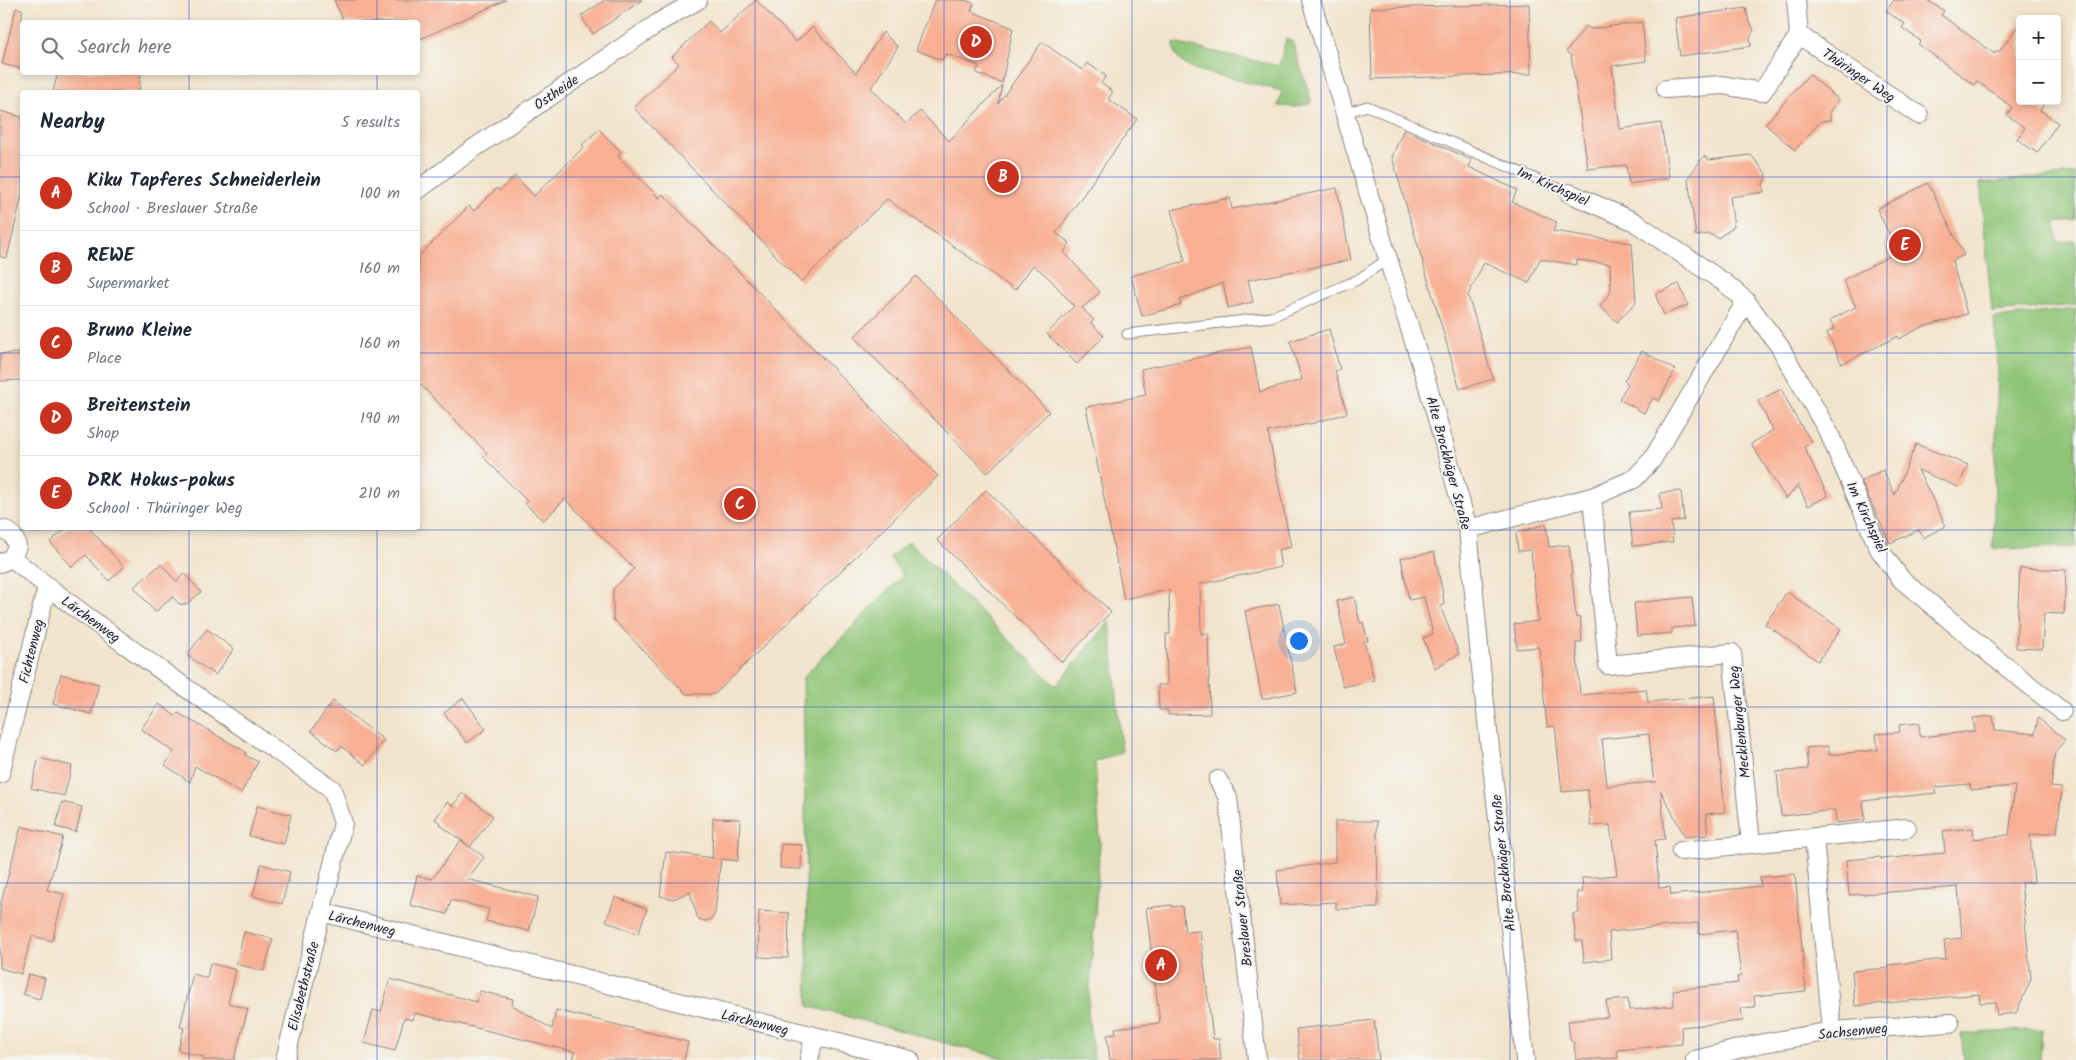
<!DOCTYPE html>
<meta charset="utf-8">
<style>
body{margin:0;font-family:Kalam,sans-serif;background:#f2f2f3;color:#1f2937}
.controls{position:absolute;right:15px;top:15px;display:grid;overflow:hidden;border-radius:5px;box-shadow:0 2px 8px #0003}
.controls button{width:45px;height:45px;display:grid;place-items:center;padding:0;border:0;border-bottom:1px solid #e0e1e3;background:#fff;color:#1f2937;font:25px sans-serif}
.you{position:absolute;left:1298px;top:640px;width:18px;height:18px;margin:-12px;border:4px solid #fff;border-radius:50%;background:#1a73e8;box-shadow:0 0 0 8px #1a73e833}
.badge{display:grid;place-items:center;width:32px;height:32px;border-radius:50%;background:#c8321e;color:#fff;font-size:16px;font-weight:700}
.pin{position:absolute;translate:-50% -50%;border:2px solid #fff;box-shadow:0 1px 5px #0006}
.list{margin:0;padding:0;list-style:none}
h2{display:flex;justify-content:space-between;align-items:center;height:65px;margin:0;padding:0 20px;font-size:21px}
h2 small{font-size:16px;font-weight:400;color:#747a83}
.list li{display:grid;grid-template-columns:32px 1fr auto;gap:15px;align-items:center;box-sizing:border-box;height:75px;padding:0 20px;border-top:1px solid #e0e1e3}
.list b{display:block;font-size:19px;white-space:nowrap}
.list p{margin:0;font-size:16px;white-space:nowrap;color:#747a83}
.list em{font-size:16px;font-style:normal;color:#747a83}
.icon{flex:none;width:28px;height:28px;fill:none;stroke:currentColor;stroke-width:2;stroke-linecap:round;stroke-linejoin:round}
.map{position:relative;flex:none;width:2076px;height:1060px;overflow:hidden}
.search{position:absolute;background:#fff;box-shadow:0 2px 8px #0003;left:20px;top:20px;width:400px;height:55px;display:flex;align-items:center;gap:12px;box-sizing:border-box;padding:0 18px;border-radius:5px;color:#747a83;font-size:19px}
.panel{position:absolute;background:#fff;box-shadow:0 2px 8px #0003;left:20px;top:90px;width:400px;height:440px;border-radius:5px}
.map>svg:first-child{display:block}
.green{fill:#8fc476;stroke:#587358}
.building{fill:#f8af93;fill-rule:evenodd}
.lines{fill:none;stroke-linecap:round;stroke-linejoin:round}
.lane-casing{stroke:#8a8384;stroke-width:11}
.street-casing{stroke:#8a8384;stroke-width:20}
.lane{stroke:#fff;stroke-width:9}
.street{stroke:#fff;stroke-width:18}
.grid{fill:none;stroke:#1d4ed8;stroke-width:1;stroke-opacity:0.55}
.labels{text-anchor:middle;stroke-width:4;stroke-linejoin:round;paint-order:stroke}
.street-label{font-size:14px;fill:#22223b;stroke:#f6f6f2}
</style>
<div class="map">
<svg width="2076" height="1060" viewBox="0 0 2076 1060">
<rect width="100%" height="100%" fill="#f6f6f2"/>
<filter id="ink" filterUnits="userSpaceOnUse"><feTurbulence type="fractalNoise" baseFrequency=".02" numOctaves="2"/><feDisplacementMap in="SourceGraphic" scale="10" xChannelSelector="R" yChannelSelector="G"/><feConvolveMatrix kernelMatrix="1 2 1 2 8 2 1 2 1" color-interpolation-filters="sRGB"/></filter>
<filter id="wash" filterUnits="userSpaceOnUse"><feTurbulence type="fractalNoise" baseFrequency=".0096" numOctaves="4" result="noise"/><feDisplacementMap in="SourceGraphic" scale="20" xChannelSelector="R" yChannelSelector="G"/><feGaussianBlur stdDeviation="1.12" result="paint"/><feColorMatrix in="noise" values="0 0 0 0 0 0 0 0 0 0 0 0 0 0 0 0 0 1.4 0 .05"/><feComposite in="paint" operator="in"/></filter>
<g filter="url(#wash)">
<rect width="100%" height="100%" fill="#f2e4cc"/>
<g class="green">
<path d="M 1286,39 L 1292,41 L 1312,103 L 1295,107 L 1278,106 L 1282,91 L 1193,69 C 1180,62 1174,58 1174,43 L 1279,66 Z"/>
<path d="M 2075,174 L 2076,220 L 2056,222 L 2057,242 L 2076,241 L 2076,305 L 1992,312 L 1980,183 Z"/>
<path d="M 2076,309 L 2076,547 L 1993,549 L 1998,369 L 1994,318 Z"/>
<path d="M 909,542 L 1056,686 L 1110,621 L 1122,752 L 1095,762 L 1100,843 L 1088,1013 L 1094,1060 L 1009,1060 L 808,1006 L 803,677 L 903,575 L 889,558 Z"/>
<path d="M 2042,1029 L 2040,1060 L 1964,1060 L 1961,1034 Z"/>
</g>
<g id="blocks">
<g class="building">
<path d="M 334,0 L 506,0 L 418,40 L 418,22 L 344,22 Z"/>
<path d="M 605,0 L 642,0 L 593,34 L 581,16 Z"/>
<path d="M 756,0 L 796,42 L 812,27 L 856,73 L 883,32 L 898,47 L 871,88 L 906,124 L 920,111 L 949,141 L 1002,85 L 998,104 L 1042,42 L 1082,70 L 1087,63 L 1106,76 L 1101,83 L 1113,92 L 1108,99 L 1137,119 L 1056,233 L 1070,243 L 1064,252 L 1100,292 L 1082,308 L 1094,320 L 1091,323 L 1104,336 L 1077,364 L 1047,334 L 1074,306 L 1049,278 L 1033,265 L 1015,290 L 887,199 L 801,282 L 634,108 L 679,64 L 672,57 L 709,21 L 720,33 Z"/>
<path d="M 935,0 L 964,0 L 974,3 L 971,11 L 1013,28 L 1002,83 L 976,73 L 979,66 L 946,54 L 942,60 L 916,50 Z"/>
<path d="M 1894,0 L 1927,0 L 1944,11 L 1941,15 L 1995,54 L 1997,50 L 1999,52 L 2020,23 L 2020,101 L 2046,101 L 2040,110 L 2058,123 L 2037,153 L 2017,139 L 2025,128 L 2007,115 L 2012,107 L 1977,81 L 1974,85 L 1918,44 L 1921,41 L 1902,28 L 1905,24 L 1886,11 Z"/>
<path d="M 1529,4 L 1531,74 L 1372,79 L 1370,8 Z"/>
<path d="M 16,8 L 22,9 L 22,69 L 2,64 Z"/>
<path d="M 1746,8 L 1749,23 L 1754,29 L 1750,38 L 1751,46 L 1680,56 L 1675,18 Z"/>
<path d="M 1642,22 L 1646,61 L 1612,66 L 1620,129 L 1661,123 L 1669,178 L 1629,184 L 1626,165 L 1588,169 L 1571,55 L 1566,52 L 1586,26 L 1591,29 Z"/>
<path d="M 58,72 L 141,72 L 139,92 L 53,92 Z"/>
<path d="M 1809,74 L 1839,100 L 1830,111 L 1830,120 L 1821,121 L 1795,150 L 1765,124 Z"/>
<path d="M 0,111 L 22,117 L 22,195 L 7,258 L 0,257 Z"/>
<path d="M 599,129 L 621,152 L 618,156 L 659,198 L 663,194 L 938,476 L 715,694 L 686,694 L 613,619 L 613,589 L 634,569 L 565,499 L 543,521 L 525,503 L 527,501 L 483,457 L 487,453 L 418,382 L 418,257 L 469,206 L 474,211 L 497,188 L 499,191 L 515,176 L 534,196 L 584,147 L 582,145 Z"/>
<path d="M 1404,129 L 1472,160 L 1469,167 L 1517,190 L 1512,202 L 1557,222 L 1553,231 L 1632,243 L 1636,302 L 1617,322 L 1600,306 L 1611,292 L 1610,264 L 1577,260 L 1577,265 L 1540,259 L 1529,283 L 1484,263 L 1468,295 L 1493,379 L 1460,389 L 1392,157 Z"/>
<path d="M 1751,155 L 1767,175 L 1763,184 L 1764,192 L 1730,197 L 1734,227 L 1718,238 L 1709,234 L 1696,236 L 1688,178 L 1704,156 L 1709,160 Z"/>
<path d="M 1928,183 L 1964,255 L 1952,261 L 1967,314 L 1920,328 L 1899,339 L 1898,336 L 1842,364 L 1827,333 L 1834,329 L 1830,320 L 1856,307 L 1843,280 L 1898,252 L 1877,209 Z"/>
<path d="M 1337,188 L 1351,260 L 1248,280 L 1253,302 L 1228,308 L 1223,283 L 1180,300 L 1181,305 L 1142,316 L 1131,276 L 1185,261 L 1171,210 L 1230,198 L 1232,209 Z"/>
<path d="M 916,276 L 1049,412 L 987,473 L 854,337 Z"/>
<path d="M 1679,284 L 1688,305 L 1664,315 L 1655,294 Z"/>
<path d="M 1329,329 L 1340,369 L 1335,371 L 1347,413 L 1314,423 L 1268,432 L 1291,547 L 1278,550 L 1281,567 L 1200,584 L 1201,634 L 1208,633 L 1210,714 L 1168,715 L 1168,710 L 1159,710 L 1158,685 L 1167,685 L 1166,634 L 1170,634 L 1169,590 L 1124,599 L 1086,407 L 1146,395 L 1141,369 L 1251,347 L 1260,392 L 1302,380 L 1290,341 Z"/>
<path d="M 1642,351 L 1675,370 L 1659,401 L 1653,398 L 1644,413 L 1619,399 L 1628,384 L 1624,381 Z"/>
<path d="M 22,353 L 22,380 L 0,381 L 0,354 Z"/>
<path d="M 1781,389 L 1795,416 L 1812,442 L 1804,447 L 1828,496 L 1808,506 L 1798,485 L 1786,499 L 1751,444 L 1773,430 L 1758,401 Z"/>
<path d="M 1916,444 L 1968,465 L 1958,487 L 1918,470 L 1946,526 L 1923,538 L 1919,530 L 1890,543 L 1861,481 L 1883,470 L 1895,495 Z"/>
<path d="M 986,490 L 1111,612 L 1062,662 L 937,540 Z"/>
<path d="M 1681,491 L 1684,520 L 1671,522 L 1673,542 L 1633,546 L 1629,512 L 1662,509 L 1660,493 Z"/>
<path d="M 1546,524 L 1549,547 L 1569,545 L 1576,618 L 1580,617 L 1582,642 L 1576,643 L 1580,695 L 1646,689 L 1648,702 L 1714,696 L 1725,812 L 1706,814 L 1708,835 L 1685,837 L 1661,791 L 1665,839 L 1655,840 L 1659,888 L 1670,887 L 1671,895 L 1714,891 L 1761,886 L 1760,877 L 1795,874 L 1806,991 L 1754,996 L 1755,1007 L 1741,1008 L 1743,1021 L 1681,1027 L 1682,1044 L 1617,1050 L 1618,1058 L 1576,1060 L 1574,1043 L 1570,1040 L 1568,1021 L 1608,1017 L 1606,1001 L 1628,999 L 1629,1010 L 1674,1006 L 1673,990 L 1738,983 L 1737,977 L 1741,976 L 1735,930 L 1699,934 L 1698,923 L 1609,932 L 1611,959 L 1584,962 L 1582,941 L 1576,941 L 1573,914 L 1579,913 L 1577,892 L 1583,892 L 1582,878 L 1617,875 L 1610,825 L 1591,826 L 1588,790 L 1562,792 L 1555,726 L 1547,727 L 1539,647 L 1517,649 L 1514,624 L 1538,621 L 1531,550 L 1518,551 L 1516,533 ZM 1649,734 L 1653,777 L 1656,782 L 1607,786 L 1602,739 Z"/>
<path d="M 67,528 L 89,528 L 124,567 L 109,581 L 86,555 L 72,567 L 50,542 Z"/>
<path d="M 1434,552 L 1443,594 L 1444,605 L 1440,606 L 1459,654 L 1435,668 L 1423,638 L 1433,634 L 1424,597 L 1409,600 L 1401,558 Z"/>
<path d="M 161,564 L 177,582 L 184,573 L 201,592 L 187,604 L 179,604 L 173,597 L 155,612 L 134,587 Z"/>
<path d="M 2020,568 L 2066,570 L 2064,614 L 2044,613 L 2042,649 L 2016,648 Z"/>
<path d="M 1787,592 L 1841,629 L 1818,661 L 1765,624 Z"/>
<path d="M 1354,597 L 1360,623 L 1363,622 L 1368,641 L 1364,641 L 1374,680 L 1343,687 L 1334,647 L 1346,644 L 1337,601 Z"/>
<path d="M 1692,597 L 1695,626 L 1672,628 L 1672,633 L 1637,636 L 1634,603 Z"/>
<path d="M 1279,604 L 1297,692 L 1262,699 L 1245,611 Z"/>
<path d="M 207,629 L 234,649 L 215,675 L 187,655 Z"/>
<path d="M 61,674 L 99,684 L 91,714 L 53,704 Z"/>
<path d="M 463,698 L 486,729 L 467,743 L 444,713 Z"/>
<path d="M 333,701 L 384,740 L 365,765 L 341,746 L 337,751 L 311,731 Z"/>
<path d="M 159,704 L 175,716 L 178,713 L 246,752 L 245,755 L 258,762 L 241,793 L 195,766 L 190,782 L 165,765 L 174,752 L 141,729 Z"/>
<path d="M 1993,716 L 1995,730 L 2035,734 L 2038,718 L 2065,740 L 2055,752 L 2051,787 L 2062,788 L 2057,832 L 2030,835 L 2034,882 L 2021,883 L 2031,979 L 2016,1013 L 1997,1015 L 1995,1002 L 1980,1003 L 1979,994 L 1855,1006 L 1852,971 L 1889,968 L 1888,965 L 1946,959 L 1944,940 L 1962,938 L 1958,887 L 1849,895 L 1846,860 L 1881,857 L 1881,859 L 1945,853 L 1943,831 L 1973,828 L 1974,839 L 2009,835 L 2015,786 L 1971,790 L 1970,784 L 1935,787 L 1936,793 L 1863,801 L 1865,820 L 1836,823 L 1835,810 L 1781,816 L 1777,772 L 1808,769 L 1806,748 L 1828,746 L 1829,755 L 1878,750 L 1876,734 L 1900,732 L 1899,725 L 1919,723 L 1920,737 L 1948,734 L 1975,731 L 1973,718 Z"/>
<path d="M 39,758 L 72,766 L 64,796 L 31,788 Z"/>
<path d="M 462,793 L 493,816 L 470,847 L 439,824 L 440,823 L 435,819 L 447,802 L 453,806 Z"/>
<path d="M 62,802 L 82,807 L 76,832 L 56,827 Z"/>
<path d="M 257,806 L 291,815 L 284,844 L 249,836 Z"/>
<path d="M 713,818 L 740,819 L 738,861 L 721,859 L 715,913 L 712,919 L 705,921 L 698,919 L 697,916 L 690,892 L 673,899 L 660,896 L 666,852 L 714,858 L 712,858 Z"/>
<path d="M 1335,821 L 1377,821 L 1378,908 L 1336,909 L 1336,902 L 1280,905 L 1277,870 L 1335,862 Z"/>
<path d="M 21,826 L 63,837 L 47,890 L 64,894 L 52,941 L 32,936 L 21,974 L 0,968 L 0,907 Z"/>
<path d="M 461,840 L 484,857 L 467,879 L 538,897 L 529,931 L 486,921 L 489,909 L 451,900 L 447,914 L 410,905 L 417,876 L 432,879 Z"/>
<path d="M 781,844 L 802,845 L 801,869 L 780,868 Z"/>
<path d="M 261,864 L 290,872 L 282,904 L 253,896 Z"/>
<path d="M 615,897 L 647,909 L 638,934 L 606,921 Z"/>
<path d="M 1172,905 L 1172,907 L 1182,906 L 1185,932 L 1200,931 L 1213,1039 L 1219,1039 L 1221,1060 L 1110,1060 L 1107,1035 L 1116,1034 L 1115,1028 L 1160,1023 L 1146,908 Z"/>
<path d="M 759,911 L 789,913 L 788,958 L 758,957 Z"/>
<path d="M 244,932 L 273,939 L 264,971 L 236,964 Z"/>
<path d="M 210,963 L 236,970 L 228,1003 L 248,1009 L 234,1060 L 203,1060 L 204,1057 L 178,1050 L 184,1028 L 180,1027 L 193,974 L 207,978 Z"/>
<path d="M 28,974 L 45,978 L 40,999 L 23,994 Z"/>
<path d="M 390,979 L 477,1002 L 480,991 L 513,999 L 512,1005 L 552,1029 L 556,1010 L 688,1042 L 684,1060 L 573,1060 L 575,1052 L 415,1013 L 413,1020 L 404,1018 L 395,1051 L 364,1043 L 373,1010 L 381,1012 Z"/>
<path d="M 1374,1020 L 1379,1060 L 1300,1060 L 1296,1029 Z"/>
</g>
</g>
</g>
<g filter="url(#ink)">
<use href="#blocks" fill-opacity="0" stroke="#8a8384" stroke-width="1"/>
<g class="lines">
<defs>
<g id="lane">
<path d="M 1345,113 L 1367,106 L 1569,193"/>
<path d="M 1127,334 L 1271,317 L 1357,280 L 1388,259"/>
</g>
<g id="street">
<path d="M 1311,0 L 1388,259 L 1427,383 L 1468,529 L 1481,668 L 1525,1060"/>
<path d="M 1799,35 L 1919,115"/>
<path d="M 1666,89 L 1722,85 L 1762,92 L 1799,35 L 1796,0"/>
<path d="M 418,190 L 470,151 L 661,21 L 698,0"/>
<path d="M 1569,193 L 1633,221 L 1725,283 L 1746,301 L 1780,347 L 1829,433 L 1879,549 L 1901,579 L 1995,658 L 2062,711"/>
<path d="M 1592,497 L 1608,665 L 1732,653 L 1751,844"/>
<path d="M 0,529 C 10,530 15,537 17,546 L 12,558 L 0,563"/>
<path d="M 1468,529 L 1592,497 L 1634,479 L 1652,460 L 1746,301"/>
<path d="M 12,558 C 114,641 224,714 332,789 L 343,823 L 285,1060"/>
<path d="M 0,774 L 47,587"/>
<path d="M 1218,780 L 1228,798 L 1257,1060"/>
<path d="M 1814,837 L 1832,1031"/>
<path d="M 1681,851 L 1907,828"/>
<path d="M 321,912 L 910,1060"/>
<path d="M 809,1060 L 814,1037"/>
<path d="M 1695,1060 L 1758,1044 L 1832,1031 L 1950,1023"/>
</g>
</defs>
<use href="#lane" class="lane-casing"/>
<use href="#street" class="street-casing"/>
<use href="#lane" class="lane"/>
<use href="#street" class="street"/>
</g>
</g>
<path class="grid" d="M 189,0 L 189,22M 377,0 L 377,22M 566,0 L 566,1060M 755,0 L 755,1060M 944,0 L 944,1060M 1132,0 L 1132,1060M 1321,0 L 1321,1060M 1510,0 L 1510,1060M 1699,0 L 1699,1060M 1887,0 L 1887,1060M 189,72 L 189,92M 377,72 L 377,92M 0,177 L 22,177M 418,177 L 2076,177M 0,353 L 22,353M 418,353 L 2076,353M 189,528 L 189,1060M 377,528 L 377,1060M 0,530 L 2076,530M 0,707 L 2076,707M 0,883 L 2076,883"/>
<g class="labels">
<g class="street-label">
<text transform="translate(1859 75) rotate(34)" y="5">Thüringer Weg</text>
<text transform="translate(556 92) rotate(-34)" y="5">Ostheide</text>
<text transform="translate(1553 186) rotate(24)" y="5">Im Kirchspiel</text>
<text transform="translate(1449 463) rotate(75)" y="5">Alte Brockhäger Straße</text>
<text transform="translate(1867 517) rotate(65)" y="5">Im Kirchspiel</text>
<text transform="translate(91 619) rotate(36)" y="5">Lärchenweg</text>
<text transform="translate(31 651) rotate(-76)" y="5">Fichtenweg</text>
<text transform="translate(1739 722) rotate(-96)" y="5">Mecklenburger Weg</text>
<text transform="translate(1503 863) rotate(-96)" y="5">Alte Brockhäger Straße</text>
<text transform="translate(1242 918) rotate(-96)" y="5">Breslauer Straße</text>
<text transform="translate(362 923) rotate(14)" y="5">Lärchenweg</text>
<text transform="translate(303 986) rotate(-76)" y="5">Elisabethstraße</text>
<text transform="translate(755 1022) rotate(14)" y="5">Lärchenweg</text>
<text transform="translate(1853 1031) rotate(-6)" y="5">Sachsenweg</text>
</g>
</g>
</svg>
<div class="controls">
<button>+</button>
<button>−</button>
</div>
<div class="you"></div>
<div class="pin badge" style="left:1161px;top:965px">A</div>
<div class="pin badge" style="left:1003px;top:177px">B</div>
<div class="pin badge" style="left:740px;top:504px">C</div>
<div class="pin badge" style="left:976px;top:42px">D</div>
<div class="pin badge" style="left:1905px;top:245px">E</div>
<div class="search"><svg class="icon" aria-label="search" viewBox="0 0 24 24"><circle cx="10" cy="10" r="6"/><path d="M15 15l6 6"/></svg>Search here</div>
<section class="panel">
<h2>Nearby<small>5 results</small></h2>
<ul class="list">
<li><span class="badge">A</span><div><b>Kiku Tapferes Schneiderlein</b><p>School · Breslauer Straße</p></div><em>100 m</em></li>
<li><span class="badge">B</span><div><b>REWE</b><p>Supermarket</p></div><em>160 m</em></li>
<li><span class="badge">C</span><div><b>Bruno Kleine</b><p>Place</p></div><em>160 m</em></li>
<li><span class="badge">D</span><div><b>Breitenstein</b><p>Shop</p></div><em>190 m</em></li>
<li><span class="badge">E</span><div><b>DRK Hokus-pokus</b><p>School · Thüringer Weg</p></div><em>210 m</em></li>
</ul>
</section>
</div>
